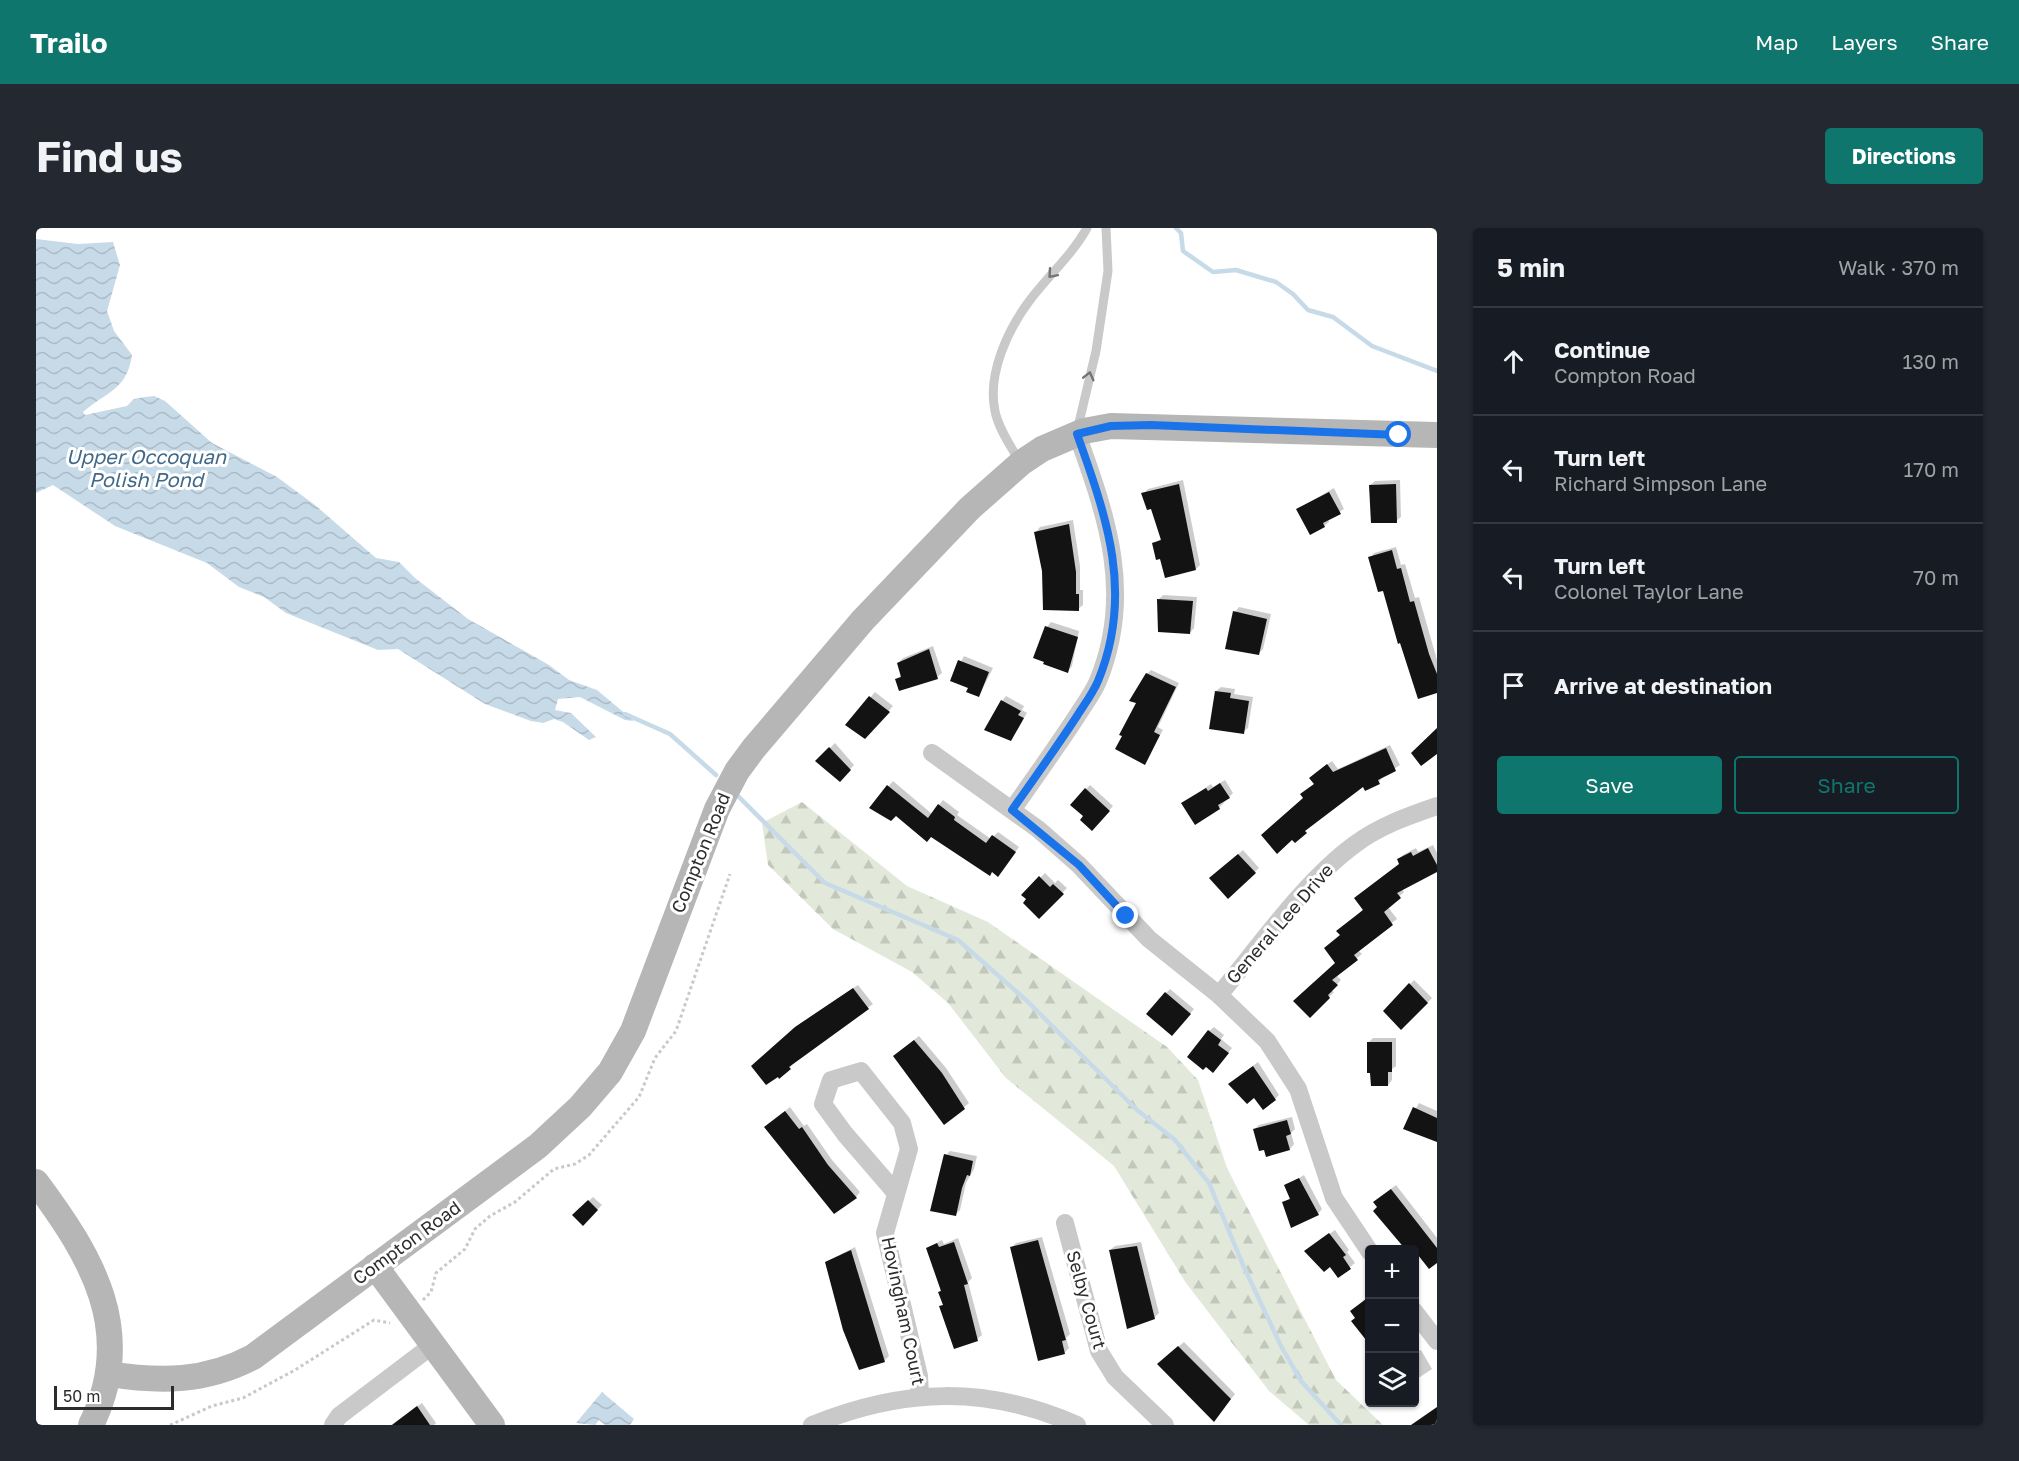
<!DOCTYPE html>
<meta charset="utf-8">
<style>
body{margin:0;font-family:"Golos Text",sans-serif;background:#242831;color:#f1f3f6}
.controls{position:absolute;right:18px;bottom:18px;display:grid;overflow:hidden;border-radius:6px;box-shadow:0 2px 4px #0004}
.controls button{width:54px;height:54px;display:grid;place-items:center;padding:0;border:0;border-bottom:2px solid #363941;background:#171b24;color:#f1f3f6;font:30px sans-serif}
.scale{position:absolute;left:18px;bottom:15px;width:120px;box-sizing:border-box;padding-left:6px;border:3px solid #2c2c2c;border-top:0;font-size:16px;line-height:21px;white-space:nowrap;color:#2c2c2c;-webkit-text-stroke:4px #fff;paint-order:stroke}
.stop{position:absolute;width:18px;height:18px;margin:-14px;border:4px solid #1a73e8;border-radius:50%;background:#fff}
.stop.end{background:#1a73e8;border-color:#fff;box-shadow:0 2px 6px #0008}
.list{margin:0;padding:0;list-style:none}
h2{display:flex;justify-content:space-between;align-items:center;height:78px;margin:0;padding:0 24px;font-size:26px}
h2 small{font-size:20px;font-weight:400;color:#9ea1a6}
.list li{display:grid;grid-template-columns:39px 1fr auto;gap:18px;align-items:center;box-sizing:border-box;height:108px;padding:0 24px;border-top:2px solid #363941}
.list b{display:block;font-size:22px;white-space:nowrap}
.list p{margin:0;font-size:20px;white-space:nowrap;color:#9ea1a6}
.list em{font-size:20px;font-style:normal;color:#9ea1a6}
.actions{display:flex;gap:12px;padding:18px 24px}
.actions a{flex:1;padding:14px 0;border:2px solid #0f766e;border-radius:6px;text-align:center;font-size:21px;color:#0f766e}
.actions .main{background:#0f766e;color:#fff}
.icon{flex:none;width:33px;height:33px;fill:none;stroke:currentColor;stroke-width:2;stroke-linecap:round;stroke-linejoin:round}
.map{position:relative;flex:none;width:1401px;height:1197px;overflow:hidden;border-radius:6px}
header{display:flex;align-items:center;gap:36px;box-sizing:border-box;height:84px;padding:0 30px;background:#0f766e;color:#fff}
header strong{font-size:28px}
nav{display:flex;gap:33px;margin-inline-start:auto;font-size:21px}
.intro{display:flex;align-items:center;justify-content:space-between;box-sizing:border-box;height:144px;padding:0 36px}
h1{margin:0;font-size:42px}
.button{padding:15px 27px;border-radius:6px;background:#0f766e;color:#fff;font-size:21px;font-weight:700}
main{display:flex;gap:36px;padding:0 36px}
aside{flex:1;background:#171b24;border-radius:6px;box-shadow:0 2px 4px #0004}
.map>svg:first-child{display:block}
.forest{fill:url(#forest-firs)}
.water{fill:url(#water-waves)}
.shadow{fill:#0003}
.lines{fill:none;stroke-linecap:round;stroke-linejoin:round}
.stream{stroke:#c7dae8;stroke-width:4.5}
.building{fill:#131313}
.path{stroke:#c9c9c9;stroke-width:3;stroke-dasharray:3 3;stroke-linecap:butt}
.lane{stroke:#c9c9c9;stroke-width:9}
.street{stroke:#c9c9c9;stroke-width:18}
.secondary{stroke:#b6b6b6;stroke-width:26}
.oneway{stroke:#737373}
.route{stroke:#1a73e8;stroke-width:8}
.labels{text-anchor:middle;stroke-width:6;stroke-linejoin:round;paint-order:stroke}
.street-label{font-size:18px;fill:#2c2c2c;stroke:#fff}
.water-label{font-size:20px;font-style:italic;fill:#406989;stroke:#fff}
</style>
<header>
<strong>Trailo</strong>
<nav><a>Map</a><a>Layers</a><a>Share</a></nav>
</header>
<div class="intro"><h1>Find us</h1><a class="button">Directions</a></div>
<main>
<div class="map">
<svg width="1401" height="1197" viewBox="0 0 1401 1197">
<defs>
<pattern id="forest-firs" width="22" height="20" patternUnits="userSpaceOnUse" patternTransform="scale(1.5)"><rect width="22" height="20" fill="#e2e9da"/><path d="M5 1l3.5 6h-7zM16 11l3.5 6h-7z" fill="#c2c8bb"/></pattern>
<pattern id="water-waves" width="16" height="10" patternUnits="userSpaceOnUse" patternTransform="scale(1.5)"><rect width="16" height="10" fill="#c7dae8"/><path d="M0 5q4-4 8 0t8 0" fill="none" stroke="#abbbc7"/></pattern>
</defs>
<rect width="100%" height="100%" fill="#fff"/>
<path class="forest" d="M 766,574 L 871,658 L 952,694 L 1131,819 L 1162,852 L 1191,940 L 1300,1152 L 1347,1197 L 1273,1197 L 1233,1163 L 1150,1055 L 1078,938 L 970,850 L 912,775 L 876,744 L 797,701 L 732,637 L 726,595 Z"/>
<g class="water">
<path d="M 0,11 L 42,16 L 77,14 L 84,37 L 71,83 L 78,103 L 96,127 C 91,162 70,164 47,184 L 49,187 L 91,178 L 98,171 L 109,169 L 118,168 L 129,173 L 176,215 L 241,249 L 279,277 L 340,330 L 363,334 L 379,350 L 432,391 L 513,437 L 533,452 L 561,462 L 598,493 L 589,492 L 544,469 L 522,471 L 519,482 L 535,485 L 560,509 L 553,512 L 527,494 L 518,491 L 507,495 L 495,493 L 449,476 L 362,421 L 342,422 L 250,385 L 228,369 L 203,359 L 171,335 L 79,298 L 17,257 L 0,265 Z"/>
<path d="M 566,1164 L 598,1191 L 594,1197 L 569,1197 L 563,1192 L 559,1197 L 540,1195 Z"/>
</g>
<g class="shadow">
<path d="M 1147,252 L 1164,337 L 1160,341 L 1125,329 L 1118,316 L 1126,310 L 1116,279 L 1107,266 L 1112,261 Z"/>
<path d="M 1364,252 L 1365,289 L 1360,293 L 1334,257 L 1339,253 Z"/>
<path d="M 1298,260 L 1308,281 L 1292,291 L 1293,294 L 1288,298 L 1262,281 Z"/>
<path d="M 1037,292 L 1044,338 L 1044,362 L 1047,362 L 1047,377 L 1042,381 L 1007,343 L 1000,304 L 1004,299 Z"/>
<path d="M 1360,319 L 1365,337 L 1369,336 L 1379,370 L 1383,369 L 1401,432 L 1401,463 L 1334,330 L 1338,325 Z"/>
<path d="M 1127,367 L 1161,369 L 1158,400 L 1154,405 L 1123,371 Z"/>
<path d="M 1203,379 L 1235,386 L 1227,421 L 1223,425 L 1199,384 Z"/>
<path d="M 1015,394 L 1043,403 L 1036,438 L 1032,443 L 1011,399 Z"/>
<path d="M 897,418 L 906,445 L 901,449 L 861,451 L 866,446 L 862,435 L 867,430 Z"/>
<path d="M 928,428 L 957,440 L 943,468 L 934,459 L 916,452 Z"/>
<path d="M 1115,442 L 1143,455 L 1122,499 L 1127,502 L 1108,535 L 1102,475 L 1111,446 Z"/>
<path d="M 1185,459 L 1199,461 L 1198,466 L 1217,469 L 1212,500 L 1207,504 L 1180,463 Z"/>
<path d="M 839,464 L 857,478 L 829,509 L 811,497 Z"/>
<path d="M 970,468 L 988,478 L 986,482 L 991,485 L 975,511 L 966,473 Z"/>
<path d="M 799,515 L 818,537 L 804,552 L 781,533 Z"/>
<path d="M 1354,517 L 1364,537 L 1347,548 L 1343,554 L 1327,557 L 1273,598 L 1259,613 L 1268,569 L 1279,555 L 1279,545 L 1296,533 L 1302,541 Z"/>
<path d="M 1189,552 L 1197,565 L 1183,580 L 1147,575 L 1175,556 L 1177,559 Z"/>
<path d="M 857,553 L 896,586 L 907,572 L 923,584 L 921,587 L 955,611 L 962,604 L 983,619 L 966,642 L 860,586 L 835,579 Z"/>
<path d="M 1054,557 L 1077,578 L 1056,601 L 1049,588 L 1036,576 Z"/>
<path d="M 1397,617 L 1401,625 L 1401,642 L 1366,661 L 1368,664 L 1352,679 L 1361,691 L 1322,722 L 1326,726 L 1300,747 L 1305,752 L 1295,762 L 1298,764 L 1274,788 L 1301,735 L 1305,707 L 1365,636 L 1363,631 L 1367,627 L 1380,620 L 1382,624 Z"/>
<path d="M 1207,622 L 1223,640 L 1192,669 L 1179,646 Z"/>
<path d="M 1009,645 L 1019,655 L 1022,652 L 1031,660 L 1003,689 L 988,666 Z"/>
<path d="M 1378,752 L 1396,770 L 1365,800 L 1349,783 Z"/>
<path d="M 822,757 L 837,776 L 757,834 L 754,840 L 721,833 L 765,795 Z"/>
<path d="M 1134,761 L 1158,781 L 1141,801 L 1130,765 Z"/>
<path d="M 1178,799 L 1188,807 L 1185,811 L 1196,820 L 1181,839 L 1173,803 Z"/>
<path d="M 883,808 L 910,840 L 933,875 L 909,895 L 863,824 Z"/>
<path d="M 1337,810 L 1360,810 L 1360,838 L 1356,841 L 1356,852 L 1352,857 L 1332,815 Z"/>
<path d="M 1222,834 L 1243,867 L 1239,871 L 1219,868 L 1198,852 Z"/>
<path d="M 1383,875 L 1401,883 L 1401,913 L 1369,900 Z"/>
<path d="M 754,879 L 768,898 L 771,896 L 796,932 L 824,964 L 820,969 L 734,895 Z"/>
<path d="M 1256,889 L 1259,901 L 1255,905 L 1258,916 L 1254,921 L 1219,901 L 1223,897 Z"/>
<path d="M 914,923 L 941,928 L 938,941 L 930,955 L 924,982 L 919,987 L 909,928 Z"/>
<path d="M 1268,947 L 1286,981 L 1282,986 L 1248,975 L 1255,969 L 1250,958 Z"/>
<path d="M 1360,957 L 1401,1010 L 1401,1033 L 1378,1022 L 1343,979 L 1344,969 Z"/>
<path d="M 557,969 L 566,977 L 547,996 L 538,987 Z"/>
<path d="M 1299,1002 L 1313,1022 L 1311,1024 L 1319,1035 L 1302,1048 L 1275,1019 Z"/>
<path d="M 1006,1009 L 1034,1106 L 1030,1110 L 1033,1120 L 1028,1125 L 975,1020 L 980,1015 Z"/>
<path d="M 922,1010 L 936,1050 L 932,1054 L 946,1107 L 941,1111 L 905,1079 L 908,1076 L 903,1064 L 906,1061 L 892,1020 L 906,1012 L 908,1016 Z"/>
<path d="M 1105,1014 L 1123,1085 L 1118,1090 L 1074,1022 L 1079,1018 Z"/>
<path d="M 819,1019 L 853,1128 L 849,1132 L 824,1140 L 809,1102 L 790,1034 Z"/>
<path d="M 1148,1114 L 1199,1166 L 1182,1187 L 1127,1131 Z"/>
<path d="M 1385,1122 L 1396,1141 L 1378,1153 L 1378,1125 Z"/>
<path d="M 386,1175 L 400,1195 L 398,1197 L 355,1197 Z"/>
</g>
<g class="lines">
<g class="stream">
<path d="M 1140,0 L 1145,5 L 1147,23 L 1177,44 L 1200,42 L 1240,54 L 1257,66 L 1272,82 L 1297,89 L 1336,118 L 1401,143"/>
<path d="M 589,486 L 634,506 L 680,547"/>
<path d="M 702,568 L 789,655 L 922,712 L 991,773 L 1101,882 L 1138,911 L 1173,955 L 1207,1037 L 1245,1118 L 1265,1153 L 1305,1197"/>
</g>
</g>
<g class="building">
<path d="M 1143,256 L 1160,342 L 1129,350 L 1124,331 L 1120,332 L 1116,315 L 1125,312 L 1115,281 L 1111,282 L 1105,265 Z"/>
<path d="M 1360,256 L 1361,295 L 1335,295 L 1333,257 Z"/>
<path d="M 1293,264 L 1305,286 L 1287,295 L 1289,299 L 1274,307 L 1260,281 Z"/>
<path d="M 1033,296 L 1040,344 L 1040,366 L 1043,366 L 1043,383 L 1007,382 L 1006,343 L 998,304 Z"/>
<path d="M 1356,322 L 1361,341 L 1365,340 L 1374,374 L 1378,373 L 1393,426 L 1401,446 L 1401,465 L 1382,471 L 1364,415 L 1362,416 L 1347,363 L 1342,364 L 1332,329 Z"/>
<path d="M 1121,371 L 1157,373 L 1154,406 L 1122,404 Z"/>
<path d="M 1197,383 L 1231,391 L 1223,427 L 1189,421 Z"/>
<path d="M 1009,398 L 1042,409 L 1032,445 L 1007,436 L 1008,434 L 997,430 Z"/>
<path d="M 893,421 L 902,451 L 863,463 L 859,451 L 865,449 L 861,435 Z"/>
<path d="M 922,432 L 953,444 L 943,469 L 930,464 L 932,460 L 914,453 Z"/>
<path d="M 1110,445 L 1140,459 L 1118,504 L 1124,507 L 1109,537 L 1079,521 L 1086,508 L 1083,507 L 1100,475 L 1093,473 Z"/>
<path d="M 1179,463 L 1195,465 L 1194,470 L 1213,473 L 1208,506 L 1173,501 Z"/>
<path d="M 833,468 L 854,484 L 829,511 L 809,497 Z"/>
<path d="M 965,472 L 985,483 L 982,487 L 988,490 L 975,513 L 948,502 Z"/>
<path d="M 1401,500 L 1401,526 L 1385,538 L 1375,525 Z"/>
<path d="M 793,519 L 815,542 L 804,554 L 779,533 Z"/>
<path d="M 1350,520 L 1360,543 L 1342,552 L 1344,556 L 1329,563 L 1327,559 L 1269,603 L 1271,605 L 1259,615 L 1256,612 L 1241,626 L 1225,607 L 1267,570 L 1264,566 L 1278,556 L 1273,550 L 1291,536 L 1297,544 Z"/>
<path d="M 1184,555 L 1194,570 L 1182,577 L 1184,581 L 1159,597 L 1145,575 L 1170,560 L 1172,563 Z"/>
<path d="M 851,557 L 892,590 L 902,576 L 919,589 L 918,592 L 950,615 L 956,607 L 980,624 L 962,649 L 956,644 L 954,648 L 895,609 L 891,614 L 860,588 L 855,593 L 833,580 Z"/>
<path d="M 1049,560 L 1074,583 L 1056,603 L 1044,592 L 1047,588 L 1034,577 Z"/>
<path d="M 1392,620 L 1401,637 L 1401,644 L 1361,665 L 1365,670 L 1348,684 L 1357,697 L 1318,727 L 1322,732 L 1296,752 L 1302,757 L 1292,767 L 1294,770 L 1274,790 L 1257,773 L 1299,735 L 1288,720 L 1304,707 L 1300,703 L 1327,682 L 1318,670 L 1363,636 L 1361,631 L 1375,624 L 1377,628 Z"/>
<path d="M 1202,626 L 1220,645 L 1192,671 L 1173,650 Z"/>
<path d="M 1003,648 L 1014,659 L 1017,656 L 1028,666 L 1003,691 L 987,675 L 990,671 L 985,667 Z"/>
<path d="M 1373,755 L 1392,775 L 1365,802 L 1347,783 Z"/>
<path d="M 817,760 L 833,781 L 753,839 L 755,841 L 743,851 L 742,849 L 730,857 L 715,838 L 759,799 Z"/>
<path d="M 1129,764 L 1155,786 L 1136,808 L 1110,786 Z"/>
<path d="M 1172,802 L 1185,812 L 1182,817 L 1193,825 L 1177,845 L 1170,839 L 1167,842 L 1151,829 Z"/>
<path d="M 878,812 L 906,845 L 929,881 L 908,897 L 857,828 Z"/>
<path d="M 1331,814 L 1356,814 L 1356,844 L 1352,844 L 1352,858 L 1335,858 L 1334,845 L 1331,845 Z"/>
<path d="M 1217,838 L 1240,872 L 1227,882 L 1218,870 L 1211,876 L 1192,856 Z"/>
<path d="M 1377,879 L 1401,890 L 1401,914 L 1367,901 Z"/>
<path d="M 749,883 L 763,901 L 766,899 L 792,937 L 821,970 L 798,986 L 728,899 Z"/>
<path d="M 1251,892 L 1255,906 L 1250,908 L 1254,922 L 1230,929 L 1228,922 L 1223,923 L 1217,901 Z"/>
<path d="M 908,926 L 937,933 L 934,948 L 931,947 L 926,960 L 920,988 L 894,983 Z"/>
<path d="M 1263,950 L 1283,987 L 1255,1000 L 1246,974 L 1254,971 L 1248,957 Z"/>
<path d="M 1355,961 L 1401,1020 L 1401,1035 L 1393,1041 L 1378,1022 L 1370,1022 L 1337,983 L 1341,979 L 1337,974 Z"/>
<path d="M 552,972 L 562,982 L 547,998 L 536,987 Z"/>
<path d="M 1293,1005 L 1310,1027 L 1307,1029 L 1315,1041 L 1302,1050 L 1294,1039 L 1288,1044 L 1268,1023 Z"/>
<path d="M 1002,1012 L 1030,1112 L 1026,1113 L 1029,1126 L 1002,1133 L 974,1019 Z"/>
<path d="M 918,1014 L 932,1056 L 928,1057 L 942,1113 L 918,1121 L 903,1078 L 907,1077 L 902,1064 L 905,1063 L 890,1020 L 901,1015 L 903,1019 Z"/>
<path d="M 1101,1018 L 1119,1091 L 1091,1101 L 1073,1022 Z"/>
<path d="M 815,1022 L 849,1134 L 823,1142 L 807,1102 L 789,1034 Z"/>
<path d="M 1334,1068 L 1334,1117 L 1315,1093 L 1319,1090 L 1314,1083 Z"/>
<path d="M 1142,1118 L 1195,1171 L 1178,1194 L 1121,1136 Z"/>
<path d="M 381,1178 L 394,1197 L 356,1197 Z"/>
<path d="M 1401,1179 L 1401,1197 L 1375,1197 Z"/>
</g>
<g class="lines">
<g class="path">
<path d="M 387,1072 L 395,1064 L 400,1045 L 429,1021 L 439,1001 L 454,988 L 479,974 L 518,941 L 539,936 L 553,927 L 603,869 L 619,830 L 640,803 L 694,646"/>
<path d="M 134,1197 L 176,1178 L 207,1170 L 259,1142 L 338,1092 L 354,1095"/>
</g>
<g class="lane">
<path d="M 1041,203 L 1060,123 L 1072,43 L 1070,0"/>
<path d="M 983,233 C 975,218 962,200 959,183 C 951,146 972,101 994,72 C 1013,47 1036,27 1051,0"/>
</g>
<g class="street">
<path d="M 896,525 L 1002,601 L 1043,637 L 1113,711 L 1183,767 L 1231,813 L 1262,861 L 1298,970 L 1334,1024"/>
<path d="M 976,582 C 998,551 1020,520 1041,488 C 1048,477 1057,465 1062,453 C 1098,366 1071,289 1041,206"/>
<path d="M 1183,767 C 1223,719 1268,654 1318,617 C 1343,598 1372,588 1401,578"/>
<path d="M 859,964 L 809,906 L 787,876 L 795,852 L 825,843 L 866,895 L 873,921 L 849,1005 L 883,1148 L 884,1167"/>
<path d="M 1029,995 L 1063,1123 L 1079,1149 L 1129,1197"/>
<path d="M 1378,1083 L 1401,1113"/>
<path d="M 297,1197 L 303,1188 L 398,1116"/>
<path d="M 776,1197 C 867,1160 950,1157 1041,1197"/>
</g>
<g class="secondary">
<path d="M 0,954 C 56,1029 101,1104 55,1197"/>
<path d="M 339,1038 L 456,1197"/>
<path d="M 73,1146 C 124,1154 170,1154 217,1129 L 502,918 L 544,879 L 574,844 L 597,803 L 681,581 L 701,543 L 718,520 L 827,392 L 934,280 L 985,235 L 1006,221 L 1048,203 L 1075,198 L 1401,207"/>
</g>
</g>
<defs><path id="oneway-chevron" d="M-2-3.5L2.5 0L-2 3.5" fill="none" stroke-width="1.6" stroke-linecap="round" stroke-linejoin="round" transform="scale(1.5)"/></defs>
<g class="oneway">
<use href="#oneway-chevron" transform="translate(1016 46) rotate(131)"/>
<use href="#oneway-chevron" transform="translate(1053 148) rotate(-76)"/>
</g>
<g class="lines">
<path class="route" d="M 1090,688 L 1043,637 L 976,582 C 998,551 1020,520 1041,488 C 1048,477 1057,465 1062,453 C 1098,366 1071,290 1041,206 L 1075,198 L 1115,197 L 1363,207"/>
</g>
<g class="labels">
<g class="street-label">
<text transform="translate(665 625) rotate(-68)" y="6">Compton Road</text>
<text transform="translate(1244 696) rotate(-49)" y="6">General Lee Drive</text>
<text transform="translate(371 1015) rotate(-36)" y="6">Compton Road</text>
<text transform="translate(1050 1072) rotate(74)" y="6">Selby Court</text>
<text transform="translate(867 1083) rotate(78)" y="6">Hovingham Court</text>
</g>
<g class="water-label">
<text x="110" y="236">Upper Occoquan<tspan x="110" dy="23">Polish Pond</tspan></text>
</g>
</g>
</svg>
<div class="controls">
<button>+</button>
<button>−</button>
<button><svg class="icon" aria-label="layers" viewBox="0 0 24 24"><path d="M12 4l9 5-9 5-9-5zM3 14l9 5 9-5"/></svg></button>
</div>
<div class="scale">50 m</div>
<div class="stop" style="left:1363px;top:207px"></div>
<div class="stop end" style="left:1090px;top:688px"></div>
</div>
<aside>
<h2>5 min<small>Walk · 370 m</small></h2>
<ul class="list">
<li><svg class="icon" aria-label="ahead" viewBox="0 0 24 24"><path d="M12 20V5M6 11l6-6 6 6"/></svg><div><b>Continue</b><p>Compton Road</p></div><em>130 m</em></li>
<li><svg class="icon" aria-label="left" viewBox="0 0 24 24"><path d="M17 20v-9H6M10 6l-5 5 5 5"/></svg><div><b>Turn left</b><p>Richard Simpson Lane</p></div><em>170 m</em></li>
<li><svg class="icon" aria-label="left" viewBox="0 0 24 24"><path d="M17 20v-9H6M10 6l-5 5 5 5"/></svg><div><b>Turn left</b><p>Colonel Taylor Lane</p></div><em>70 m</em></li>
<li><svg class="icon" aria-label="arrive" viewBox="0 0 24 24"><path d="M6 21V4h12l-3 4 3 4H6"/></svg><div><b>Arrive at destination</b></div></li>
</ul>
<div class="actions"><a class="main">Save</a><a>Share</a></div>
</aside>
</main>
